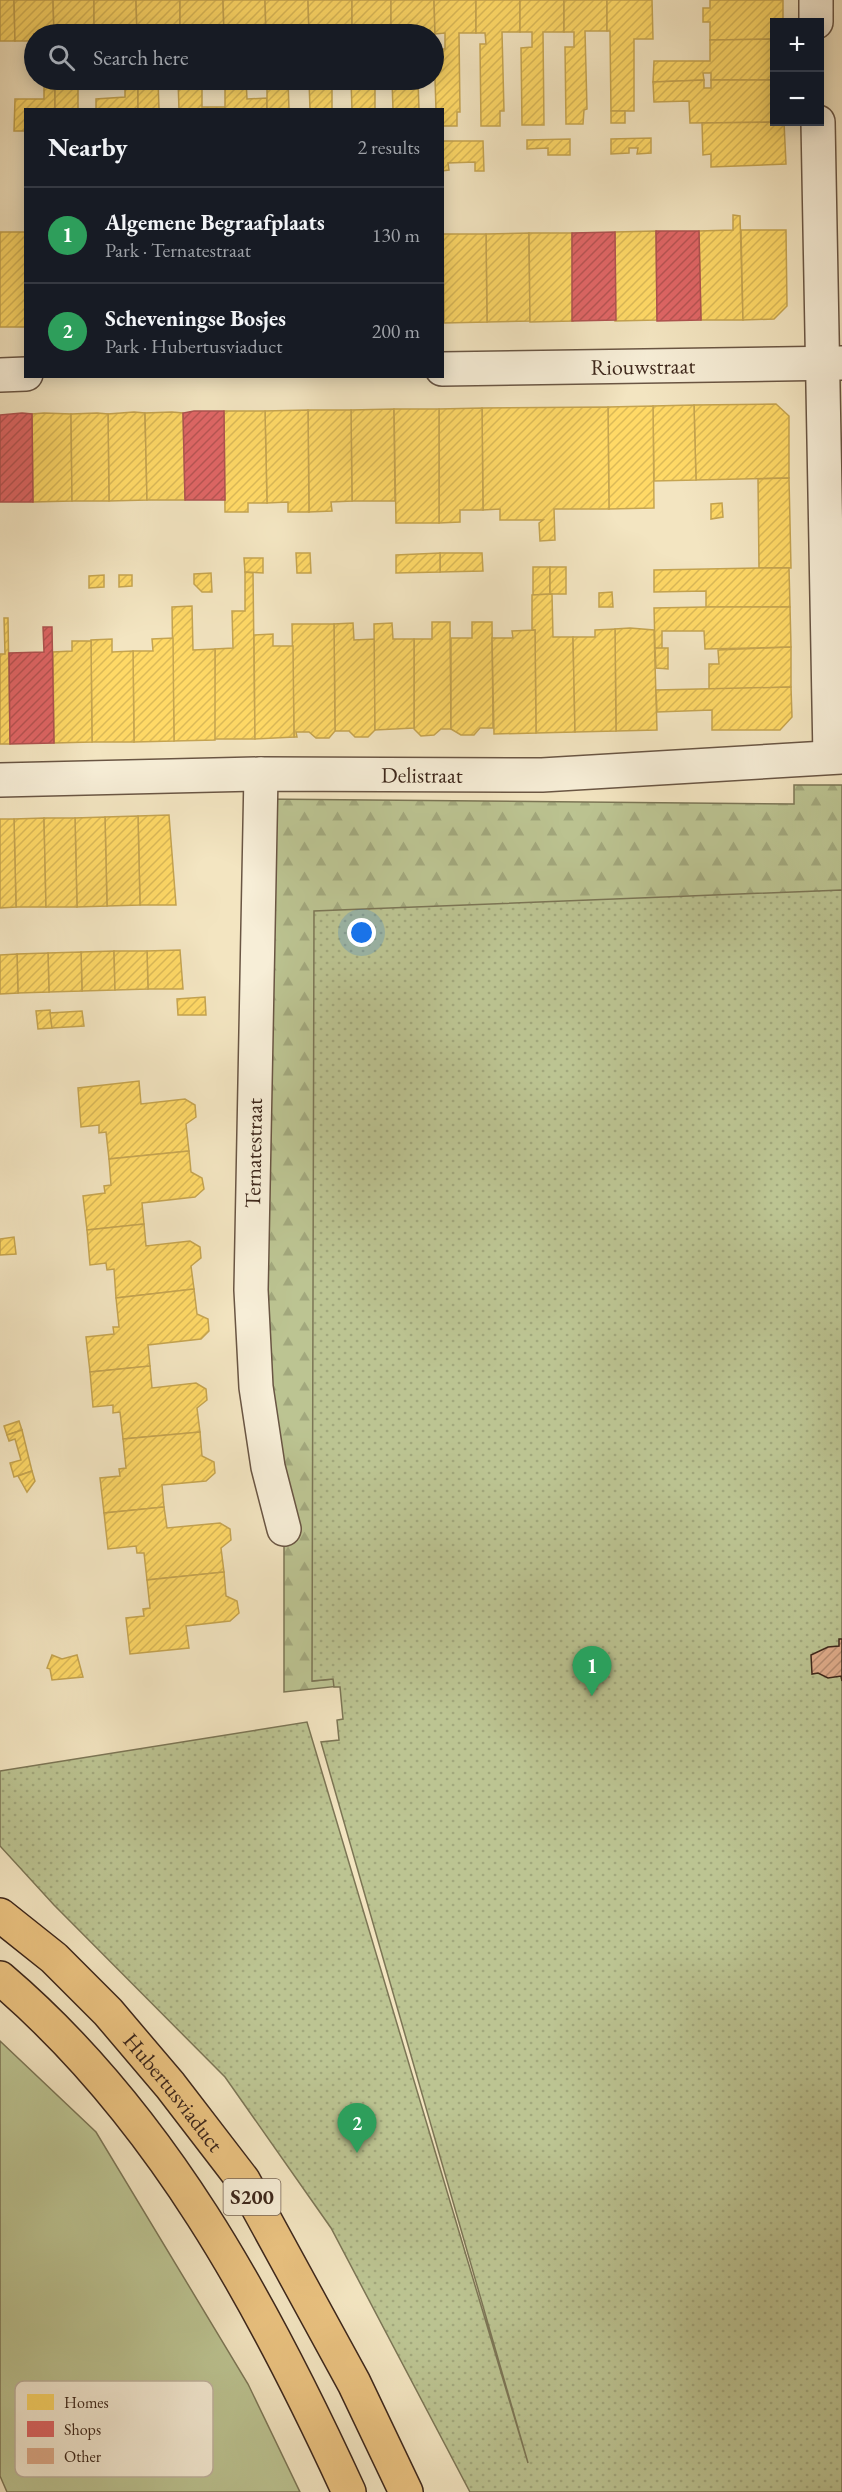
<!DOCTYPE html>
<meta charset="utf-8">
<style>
body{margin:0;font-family:"EB Garamond",serif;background:#20242c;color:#f1f3f6}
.controls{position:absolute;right:18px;top:18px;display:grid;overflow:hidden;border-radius:0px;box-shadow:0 3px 15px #0003}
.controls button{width:54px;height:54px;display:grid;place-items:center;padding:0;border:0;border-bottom:2px solid #363941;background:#171b24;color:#f1f3f6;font:30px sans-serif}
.you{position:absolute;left:362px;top:933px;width:21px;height:21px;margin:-15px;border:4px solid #fff;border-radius:50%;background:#1a73e8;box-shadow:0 0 0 9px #1a73e833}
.badge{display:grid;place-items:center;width:39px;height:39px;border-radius:50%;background:#db2777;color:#fff;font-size:20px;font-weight:700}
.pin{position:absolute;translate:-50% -50px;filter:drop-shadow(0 2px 3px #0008)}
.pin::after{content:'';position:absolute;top:32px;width:21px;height:18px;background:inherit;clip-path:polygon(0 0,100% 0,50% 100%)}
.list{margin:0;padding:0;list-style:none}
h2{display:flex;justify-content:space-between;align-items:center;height:78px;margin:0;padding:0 24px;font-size:26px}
h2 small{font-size:20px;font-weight:400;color:#9ea1a6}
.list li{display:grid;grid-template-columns:39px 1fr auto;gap:18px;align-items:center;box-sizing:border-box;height:96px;padding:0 24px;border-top:2px solid #363941}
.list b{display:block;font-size:22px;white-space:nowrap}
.list p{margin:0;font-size:20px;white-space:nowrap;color:#9ea1a6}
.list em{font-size:20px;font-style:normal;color:#9ea1a6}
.icon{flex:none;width:33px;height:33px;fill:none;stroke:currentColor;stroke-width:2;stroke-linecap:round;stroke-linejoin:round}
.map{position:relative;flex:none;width:842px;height:2492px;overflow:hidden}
.search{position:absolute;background:#171b24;box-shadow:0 3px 15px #0003;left:24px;top:24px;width:420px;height:66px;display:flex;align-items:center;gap:15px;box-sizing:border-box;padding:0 21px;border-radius:33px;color:#9ea1a6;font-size:22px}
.panel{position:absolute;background:#171b24;box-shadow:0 3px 15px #0003;left:24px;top:108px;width:420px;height:270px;border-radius:0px}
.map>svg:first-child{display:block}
.grass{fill:#bcc492;stroke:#7c7656;stroke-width:1.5}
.forest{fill:url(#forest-firs);stroke:#7c7656;stroke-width:1.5}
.park{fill:url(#park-dots);stroke:#7c7656;stroke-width:1.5}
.homes{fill:url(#homes-hatch);stroke:#c5a450;stroke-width:1.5}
.shops{fill:url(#shops-hatch);stroke:#af5350;stroke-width:1.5}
.building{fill:url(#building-hatch);stroke:#3d271b;stroke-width:1.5}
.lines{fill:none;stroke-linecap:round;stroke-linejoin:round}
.minor-casing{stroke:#6a5644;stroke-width:36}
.major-casing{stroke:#3d271b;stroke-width:36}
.minor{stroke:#f7eed7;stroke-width:33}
.major{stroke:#eac280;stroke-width:33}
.labels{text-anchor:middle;stroke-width:6;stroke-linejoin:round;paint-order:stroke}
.shield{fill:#f7eed7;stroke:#756353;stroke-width:1.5}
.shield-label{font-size:21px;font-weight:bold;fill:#3d271b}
.street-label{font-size:22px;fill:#3d271b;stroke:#f7eed7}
.key{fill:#f7eed7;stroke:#bfb29f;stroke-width:1.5}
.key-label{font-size:16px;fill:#3d271b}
</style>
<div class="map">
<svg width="842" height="2492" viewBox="0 0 842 2492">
<defs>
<pattern id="forest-firs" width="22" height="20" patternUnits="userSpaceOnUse" patternTransform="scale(1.5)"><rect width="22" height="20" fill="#bcc492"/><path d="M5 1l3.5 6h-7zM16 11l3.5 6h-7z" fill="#a2a87d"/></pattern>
<pattern id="park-dots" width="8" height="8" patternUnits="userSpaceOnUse" patternTransform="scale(1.5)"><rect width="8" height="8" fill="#bcc492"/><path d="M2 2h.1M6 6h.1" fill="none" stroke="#a2a87d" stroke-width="1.8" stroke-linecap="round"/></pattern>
<pattern id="homes-hatch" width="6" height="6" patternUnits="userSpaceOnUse" patternTransform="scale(1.5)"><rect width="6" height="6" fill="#ffd966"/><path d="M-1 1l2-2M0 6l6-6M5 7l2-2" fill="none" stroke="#dbba58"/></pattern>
<pattern id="shops-hatch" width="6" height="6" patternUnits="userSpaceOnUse" patternTransform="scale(1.5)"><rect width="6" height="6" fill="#e06666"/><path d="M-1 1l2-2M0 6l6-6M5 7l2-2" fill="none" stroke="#b75453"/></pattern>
<pattern id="building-hatch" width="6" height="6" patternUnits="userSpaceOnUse" patternTransform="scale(1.5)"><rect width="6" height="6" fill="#e0ad8c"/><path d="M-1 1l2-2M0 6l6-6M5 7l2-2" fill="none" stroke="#b78d72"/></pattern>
</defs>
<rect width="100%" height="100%" fill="#f3e5c1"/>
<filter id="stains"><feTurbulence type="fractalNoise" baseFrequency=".00333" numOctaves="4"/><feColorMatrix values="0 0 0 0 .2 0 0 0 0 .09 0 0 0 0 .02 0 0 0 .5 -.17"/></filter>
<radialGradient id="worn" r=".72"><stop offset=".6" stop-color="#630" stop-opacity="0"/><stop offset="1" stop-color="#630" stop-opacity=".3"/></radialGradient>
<path class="grass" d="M 0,2041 L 96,2132 L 248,2384 L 300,2492 L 7,2492 L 0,2476 Z"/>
<path class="forest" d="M 794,785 L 842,785 L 842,968 L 313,1681 L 333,1679 L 340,1686 L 284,1692 L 284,1530 L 268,1467 L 259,799 L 794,804 Z"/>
<path class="park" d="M 842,890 L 842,2492 L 470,2492 L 331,2228 L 225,2077 L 54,1905 L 0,1846 L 0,1771 L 307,1722 L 528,2463 L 321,1742 L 339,1740 L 337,1720 L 343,1719 L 340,1687 L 334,1687 L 333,1679 L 312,1681 L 314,911 Z"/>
<g class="homes">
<path d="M 0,0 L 14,0 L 15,41 L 0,41 Z"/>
<path d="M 14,0 L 53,0 L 54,34 L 34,34 L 34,41 L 15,41 Z"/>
<path d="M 53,0 L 94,0 L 94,34 L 54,34 Z"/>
<path d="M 94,0 L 136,0 L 137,34 L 94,34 Z"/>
<path d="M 136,0 L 180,0 L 180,34 L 137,34 Z"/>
<path d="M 180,0 L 223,0 L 224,34 L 180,34 Z"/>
<path d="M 223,0 L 265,0 L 266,34 L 224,34 Z"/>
<path d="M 265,0 L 308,0 L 309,34 L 266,34 Z"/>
<path d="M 308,0 L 352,0 L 352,34 L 309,34 Z"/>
<rect x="352" y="0" width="39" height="34"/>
<path d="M 391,0 L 434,0 L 435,34 L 391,34 Z"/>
<path d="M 434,0 L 476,0 L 476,33 L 459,33 L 460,112 L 457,112 L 457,126 L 442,126 L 442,110 L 436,110 L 434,49 L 445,49 L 445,33 L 435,34 Z"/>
<path d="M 476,0 L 520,0 L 520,32 L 502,32 L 504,111 L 500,111 L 500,126 L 481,126 L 480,44 L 486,44 L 485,33 L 476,33 Z"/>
<path d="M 520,0 L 564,0 L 564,32 L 543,32 L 544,125 L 522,125 L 521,48 L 532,47 L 532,32 L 520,32 Z"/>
<path d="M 564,0 L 607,0 L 607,31 L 585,31 L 587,109 L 584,110 L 583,124 L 566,124 L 565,47 L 574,47 L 574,32 L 564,32 Z"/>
<path d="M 607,0 L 652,0 L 653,39 L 634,39 L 634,111 L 611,111 L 610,31 L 607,31 Z"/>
<path d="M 710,0 L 783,0 L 783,22 L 774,22 L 774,39 L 710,40 L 710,22 L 703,22 L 703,8 L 710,8 Z"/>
<path d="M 774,39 L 774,80 L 711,80 L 711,73 L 703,73 L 704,80 L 653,82 L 654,61 L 710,61 L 710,40 Z"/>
<path d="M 44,80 L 55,80 L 55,110 L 26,110 L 26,131 L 14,131 L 15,99 L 44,99 Z"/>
<rect x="55" y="80" width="23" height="30"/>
<path d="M 125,80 L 138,80 L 138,110 L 96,110 L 96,99 L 125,97 Z"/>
<path d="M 138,80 L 158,80 L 159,110 L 138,110 Z"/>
<path d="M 178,80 L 202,80 L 202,107 L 225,107 L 225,110 L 179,110 Z"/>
<path d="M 225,80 L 246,80 L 247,99 L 267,98 L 267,110 L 225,110 Z"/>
<path d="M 267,80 L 288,80 L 289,110 L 267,110 Z"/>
<path d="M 309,80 L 332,80 L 332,110 L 310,110 Z"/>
<path d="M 351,80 L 375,80 L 375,110 L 352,110 Z"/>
<path d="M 392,80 L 418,80 L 419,110 L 393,110 Z"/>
<path d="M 704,80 L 704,88 L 711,88 L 711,80 L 774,80 L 774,122 L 784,122 L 690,123 L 689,101 L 654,102 L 653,82 Z"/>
<rect x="611" y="111" width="14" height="12"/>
<path d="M 784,122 L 786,164 L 711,167 L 711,154 L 703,155 L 702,123 Z"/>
<path d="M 651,138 L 651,153 L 637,154 L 638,148 L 629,148 L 629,153 L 611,154 L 611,139 Z"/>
<path d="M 570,139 L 570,155 L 548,155 L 548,148 L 527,149 L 527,140 Z"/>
<path d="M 442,141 L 483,141 L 484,171 L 475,171 L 475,162 L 448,163 L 449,170 L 442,171 Z"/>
<path d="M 733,215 L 740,216 L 743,320 L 701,320 L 699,231 L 733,230 Z"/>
<path d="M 741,230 L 786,230 L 787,306 L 774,319 L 743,320 Z"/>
<path d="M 656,231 L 657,320 L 615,321 L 615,232 Z"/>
<rect x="0" y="232" width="26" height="95"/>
<path d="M 529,233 L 530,321 L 487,322 L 486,234 Z"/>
<path d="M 529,233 L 572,233 L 573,321 L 530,322 Z"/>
<path d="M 443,234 L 486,234 L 487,322 L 444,323 Z"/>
<path d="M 776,404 L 789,416 L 789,478 L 696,480 L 694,405 Z"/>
<path d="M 694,405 L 696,480 L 654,481 L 653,406 Z"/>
<path d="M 653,406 L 654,508 L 609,509 L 608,407 Z"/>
<path d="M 608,407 L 609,509 L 554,509 L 555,540 L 540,541 L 539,523 L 543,520 L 500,520 L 500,509 L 483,510 L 482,408 Z"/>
<path d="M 482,408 L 483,510 L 460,510 L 460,522 L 439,523 L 439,409 Z"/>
<path d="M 394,409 L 395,501 L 352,501 L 351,410 Z"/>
<path d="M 394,409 L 439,409 L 439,523 L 396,523 Z"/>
<path d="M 308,410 L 351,410 L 352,501 L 331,502 L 332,511 L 309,512 Z"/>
<path d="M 308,410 L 309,512 L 288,512 L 288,502 L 267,503 L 265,411 Z"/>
<path d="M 224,411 L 265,411 L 267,503 L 248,503 L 248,512 L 225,512 Z"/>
<path d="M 134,412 L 145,413 L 147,500 L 109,501 L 108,414 Z"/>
<path d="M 172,412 L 183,413 L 185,500 L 147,500 L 145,413 Z"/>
<path d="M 44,413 L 71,414 L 72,501 L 33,502 L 32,414 Z"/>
<path d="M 97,413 L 108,414 L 109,501 L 72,501 L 71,414 Z"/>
<path d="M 789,478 L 791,568 L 759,568 L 758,479 Z"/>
<path d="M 722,503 L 723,517 L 711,519 L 711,504 Z"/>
<path d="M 296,553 L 310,553 L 311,573 L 297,573 Z"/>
<path d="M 440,553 L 482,553 L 483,571 L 440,572 Z"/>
<path d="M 440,553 L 440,572 L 396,573 L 396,555 Z"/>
<path d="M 244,558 L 263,558 L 263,573 L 245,572 Z"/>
<path d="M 533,567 L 550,567 L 550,594 L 533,595 Z"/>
<rect x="550" y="567" width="16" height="27"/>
<path d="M 759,568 L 789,568 L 790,607 L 706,607 L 706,591 L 654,592 L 654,570 Z"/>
<path d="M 245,572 L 253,573 L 255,739 L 214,739 L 215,649 L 233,648 L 232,611 L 245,611 Z"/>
<path d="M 211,573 L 212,592 L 202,592 L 194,584 L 194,574 Z"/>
<path d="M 104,575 L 104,587 L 89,588 L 89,576 Z"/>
<path d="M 119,575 L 132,575 L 132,586 L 119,587 Z"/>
<path d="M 612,592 L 613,607 L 599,607 L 599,593 Z"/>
<path d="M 552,594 L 553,637 L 573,637 L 575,732 L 536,733 L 535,630 L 532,630 L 532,595 Z"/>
<path d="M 192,606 L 193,650 L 215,649 L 215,740 L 174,741 L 172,607 Z"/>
<path d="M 706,607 L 790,607 L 791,647 L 705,649 L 704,631 L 662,631 L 662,649 L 655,648 L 654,608 Z"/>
<path d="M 4,618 L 8,618 L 10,744 L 0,744 L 0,654 L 5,654 Z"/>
<path d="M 432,622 L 450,622 L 451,729 L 441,729 L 434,735 L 421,736 L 414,729 L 414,639 L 432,639 Z"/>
<path d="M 472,622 L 492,622 L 493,728 L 480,728 L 474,735 L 461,735 L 451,729 L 451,638 L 472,638 Z"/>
<path d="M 353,623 L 354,640 L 375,639 L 375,730 L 368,737 L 355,737 L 349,731 L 335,731 L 334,624 Z"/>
<path d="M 392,623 L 393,639 L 414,639 L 414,728 L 375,730 L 374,624 Z"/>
<path d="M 292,624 L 334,624 L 335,731 L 329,738 L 316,738 L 309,732 L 296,732 L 297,737 L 294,737 Z"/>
<path d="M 630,628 L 654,630 L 657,730 L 616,731 L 615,629 Z"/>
<path d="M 615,629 L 616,731 L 575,732 L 573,637 L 595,637 L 595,630 Z"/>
<path d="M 535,630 L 536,733 L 494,734 L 492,638 L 513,638 L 512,631 Z"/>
<path d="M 273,634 L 273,646 L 293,646 L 294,737 L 255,739 L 254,635 Z"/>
<path d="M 173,638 L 174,741 L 134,742 L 133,651 L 153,651 L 152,639 Z"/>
<path d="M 112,639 L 112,652 L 133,651 L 134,742 L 92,742 L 91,640 Z"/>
<path d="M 72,641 L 91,641 L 92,742 L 54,743 L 53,652 L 72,651 Z"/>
<path d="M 791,647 L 791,687 L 709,690 L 709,664 L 719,664 L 718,650 Z"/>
<path d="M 655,648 L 668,648 L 668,669 L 656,668 Z"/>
<path d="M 791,687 L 792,717 L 780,730 L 712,730 L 712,710 L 657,712 L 656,690 Z"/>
<path d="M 169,815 L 176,905 L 140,905 L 138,816 Z"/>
<path d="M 138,816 L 140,905 L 107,906 L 105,817 Z"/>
<path d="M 105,817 L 107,906 L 77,907 L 75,818 Z"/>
<path d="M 44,818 L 46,907 L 16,907 L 14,819 Z"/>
<path d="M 44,818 L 75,818 L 77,907 L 46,907 Z"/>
<path d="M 0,819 L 14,819 L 16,907 L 0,908 Z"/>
<path d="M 180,950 L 183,989 L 148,989 L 147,951 Z"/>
<path d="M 114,951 L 115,990 L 82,991 L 81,952 Z"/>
<path d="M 114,951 L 147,951 L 148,989 L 115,990 Z"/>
<path d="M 81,952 L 82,991 L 49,992 L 48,953 Z"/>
<path d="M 48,953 L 49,992 L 18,993 L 17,954 Z"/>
<path d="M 17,954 L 18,993 L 0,994 L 0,955 Z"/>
<path d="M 205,997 L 206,1015 L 178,1015 L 177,999 Z"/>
<path d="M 50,1010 L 52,1028 L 38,1029 L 36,1011 Z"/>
<path d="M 82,1011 L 84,1026 L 52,1028 L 50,1013 Z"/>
<path d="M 139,1081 L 141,1104 L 185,1099 L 195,1105 L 196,1117 L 186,1124 L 189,1151 L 109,1159 L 106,1132 L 99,1133 L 99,1125 L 81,1127 L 78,1088 Z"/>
<path d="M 189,1151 L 191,1172 L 202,1178 L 204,1189 L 195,1197 L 142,1203 L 144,1224 L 87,1230 L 83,1196 L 105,1193 L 104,1186 L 111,1185 L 109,1159 Z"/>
<path d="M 144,1224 L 146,1246 L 190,1241 L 200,1247 L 201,1258 L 191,1266 L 194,1289 L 116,1298 L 114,1269 L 107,1270 L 106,1263 L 90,1265 L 87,1230 Z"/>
<path d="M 14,1237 L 16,1254 L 0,1255 L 0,1239 Z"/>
<path d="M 194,1289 L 197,1314 L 208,1319 L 209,1331 L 201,1339 L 148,1345 L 150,1366 L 90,1372 L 86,1337 L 114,1334 L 113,1327 L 119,1327 L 116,1298 Z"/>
<path d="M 150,1366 L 152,1388 L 196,1383 L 206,1389 L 207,1400 L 197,1408 L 200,1432 L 123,1439 L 120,1412 L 113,1413 L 113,1405 L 93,1407 L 90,1372 Z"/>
<path d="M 19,1421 L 22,1430 L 7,1435 L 4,1426 Z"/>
<path d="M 22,1430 L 32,1471 L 14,1477 L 10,1463 L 21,1460 L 15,1439 L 9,1441 L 7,1435 Z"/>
<path d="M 200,1432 L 202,1456 L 214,1462 L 215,1473 L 206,1481 L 162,1485 L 164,1507 L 104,1513 L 100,1478 L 120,1476 L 119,1469 L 126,1468 L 123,1439 Z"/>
<path d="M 32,1471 L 35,1481 L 27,1492 L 18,1476 Z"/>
<path d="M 164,1507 L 167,1528 L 220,1523 L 230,1529 L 231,1540 L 221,1548 L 224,1572 L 147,1580 L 144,1553 L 137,1553 L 136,1546 L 108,1549 L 104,1513 Z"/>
<path d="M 224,1572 L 226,1596 L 237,1601 L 239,1613 L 230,1621 L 186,1626 L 189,1648 L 130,1654 L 126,1618 L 144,1616 L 143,1609 L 150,1608 L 147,1580 Z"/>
<path d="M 52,1655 L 62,1659 L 77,1655 L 83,1677 L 52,1680 L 50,1669 L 47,1668 Z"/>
</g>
<g class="shops">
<path d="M 656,231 L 699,231 L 701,320 L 657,321 Z"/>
<path d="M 615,232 L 616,320 L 572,321 L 572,233 Z"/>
<path d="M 194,411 L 224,411 L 225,500 L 185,500 L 183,413 Z"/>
<path d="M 22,413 L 32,414 L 33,502 L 0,502 L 0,415 Z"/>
<path d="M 43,627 L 52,627 L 54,743 L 10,744 L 9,653 L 44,652 Z"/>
</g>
<path class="building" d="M 839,1639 L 842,1639 L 842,1681 L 841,1676 L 828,1678 L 818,1673 L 812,1674 L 811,1655 L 828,1647 L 839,1646 Z"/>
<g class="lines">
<defs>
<g id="minor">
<path d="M 816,0 L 816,22"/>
<path d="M 818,122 L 830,757"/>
<path id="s1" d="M 442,369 L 842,363"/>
<path d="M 0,375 L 26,374"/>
<path d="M 261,774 L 251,1290 L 256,1387 L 268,1467 L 284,1529"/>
<path id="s2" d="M 0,780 L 261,774 L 542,775 L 842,757"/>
</g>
<g id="major">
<path id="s3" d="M 0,1915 L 54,1958 L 108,2012 L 170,2085 L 243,2180 L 354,2383 L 406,2492"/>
<path d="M 0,1978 C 161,2115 262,2303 349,2492"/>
</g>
</defs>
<use href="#minor" class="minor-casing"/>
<use href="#major" class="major-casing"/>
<use href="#minor" class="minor"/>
<use href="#major" class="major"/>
</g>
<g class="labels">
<rect class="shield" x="223.5" y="2179" width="57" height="36" rx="4.5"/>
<g class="shield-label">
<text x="252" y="2204">S200</text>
</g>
<g class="street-label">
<text dy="8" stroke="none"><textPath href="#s1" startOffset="201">Riouwstraat</textPath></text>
<text dy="8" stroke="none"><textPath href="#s2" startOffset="422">Delistraat</textPath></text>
<text transform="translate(253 1153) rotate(-89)" y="8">Ternatestraat</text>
<text dy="8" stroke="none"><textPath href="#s3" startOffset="249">Hubertusviaduct</textPath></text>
</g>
</g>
<rect x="15" y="2381" width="198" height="96" rx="9" class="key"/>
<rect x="27" y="2394" width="27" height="16" fill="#ffd966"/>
<rect x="27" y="2421" width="27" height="16" fill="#e06666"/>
<rect x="27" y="2448" width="27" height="16" fill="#e0ad8c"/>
<g class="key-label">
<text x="64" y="2408">Homes</text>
<text x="64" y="2435">Shops</text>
<text x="64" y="2462">Other</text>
</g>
<rect width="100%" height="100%" filter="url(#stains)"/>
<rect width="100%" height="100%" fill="url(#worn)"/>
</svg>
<div class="controls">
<button>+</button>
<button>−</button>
</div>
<div class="you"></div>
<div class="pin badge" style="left:592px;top:1696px;background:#2e9e5b">1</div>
<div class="pin badge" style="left:357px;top:2153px;background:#2e9e5b">2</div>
<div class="search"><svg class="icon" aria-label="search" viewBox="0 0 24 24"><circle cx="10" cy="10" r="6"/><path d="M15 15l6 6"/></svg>Search here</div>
<section class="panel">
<h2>Nearby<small>2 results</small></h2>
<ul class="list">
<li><span class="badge" style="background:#2e9e5b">1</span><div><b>Algemene Begraafplaats</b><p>Park · Ternatestraat</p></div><em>130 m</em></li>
<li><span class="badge" style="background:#2e9e5b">2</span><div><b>Scheveningse Bosjes</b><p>Park · Hubertusviaduct</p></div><em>200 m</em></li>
</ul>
</section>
</div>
